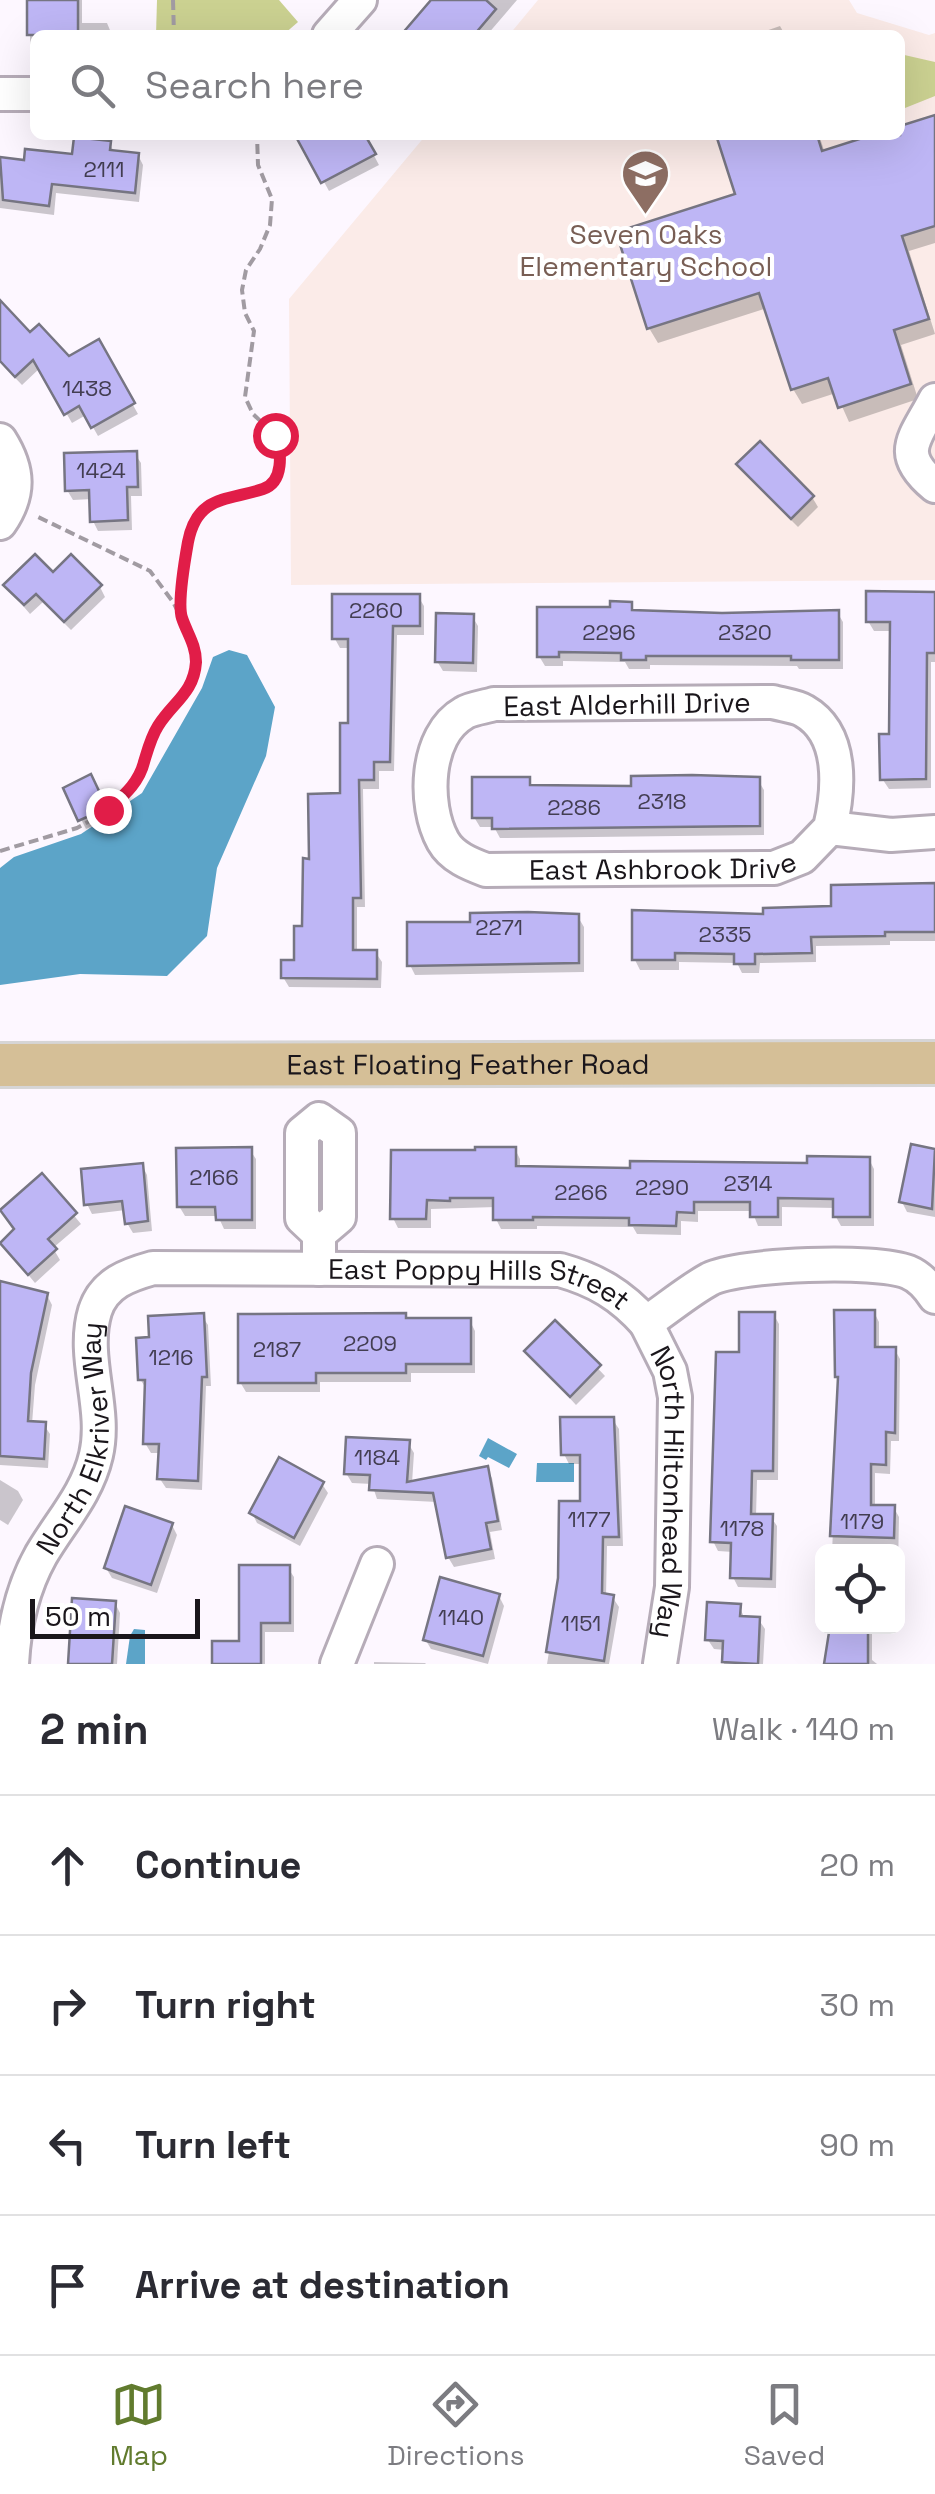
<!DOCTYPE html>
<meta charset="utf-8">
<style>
body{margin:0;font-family:"Space Grotesk",sans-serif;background:#f2f2f3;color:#2b2b33}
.controls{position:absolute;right:30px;bottom:30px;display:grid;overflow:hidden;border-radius:15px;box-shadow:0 10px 40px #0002}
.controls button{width:90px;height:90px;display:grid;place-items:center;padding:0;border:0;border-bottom:2px solid #e1e1e2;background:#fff;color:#2b2b33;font:50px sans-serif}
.scale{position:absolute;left:30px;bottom:25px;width:170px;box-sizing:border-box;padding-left:10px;border:5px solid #1a161b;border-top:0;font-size:28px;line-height:35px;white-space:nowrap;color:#1a161b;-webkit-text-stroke:8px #fff;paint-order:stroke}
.stop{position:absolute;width:30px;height:30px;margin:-22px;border:8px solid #e11d48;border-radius:50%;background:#fff}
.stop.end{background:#e11d48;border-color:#fff;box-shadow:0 2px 10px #0008}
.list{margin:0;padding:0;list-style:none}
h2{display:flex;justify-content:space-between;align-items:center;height:130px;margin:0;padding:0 40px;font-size:42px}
h2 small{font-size:32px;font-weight:400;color:#7c7c81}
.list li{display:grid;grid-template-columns:65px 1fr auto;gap:30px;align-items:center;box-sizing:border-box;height:140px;padding:0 40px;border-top:2px solid #e1e1e2}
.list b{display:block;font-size:38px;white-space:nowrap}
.list em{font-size:32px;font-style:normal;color:#7c7c81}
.icon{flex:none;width:55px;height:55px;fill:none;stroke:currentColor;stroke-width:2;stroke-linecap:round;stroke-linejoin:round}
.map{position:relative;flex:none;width:935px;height:1664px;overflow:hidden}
.search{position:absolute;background:#fff;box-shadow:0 10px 40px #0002;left:30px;right:30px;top:30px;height:110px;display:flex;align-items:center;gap:25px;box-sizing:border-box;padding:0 35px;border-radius:15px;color:#7c7c81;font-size:38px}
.sheet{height:690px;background:#fff}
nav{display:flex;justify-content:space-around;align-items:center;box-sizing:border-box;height:140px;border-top:2px solid #e1e1e2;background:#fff;font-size:28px;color:#7c7c81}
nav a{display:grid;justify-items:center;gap:5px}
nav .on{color:#617b2e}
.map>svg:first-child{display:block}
.education{fill:#fbebe8}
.green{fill:#cbd191}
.water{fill:#5ca4c8}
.shadow{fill:#0003}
.building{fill:#beb6f5;stroke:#767582;stroke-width:2.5}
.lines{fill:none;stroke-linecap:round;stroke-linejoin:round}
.minor-casing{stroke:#b6acb8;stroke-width:38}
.major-casing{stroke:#d6d5d6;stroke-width:48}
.path{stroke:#a19ba2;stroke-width:4;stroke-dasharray:10 5;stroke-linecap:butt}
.minor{stroke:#fff;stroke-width:32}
.major{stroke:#d5bf97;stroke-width:42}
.route{stroke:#e11d48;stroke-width:12}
.labels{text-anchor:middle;stroke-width:8;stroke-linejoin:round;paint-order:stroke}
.number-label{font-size:22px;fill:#433e52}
.education-label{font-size:28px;fill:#785e54;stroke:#fff}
.street-label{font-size:28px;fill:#1a161b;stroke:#fff}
</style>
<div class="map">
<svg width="935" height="1664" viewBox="0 0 935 1664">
<rect width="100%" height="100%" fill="#fdf7ff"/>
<path class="education" d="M 538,0 L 849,0 L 857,13 L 929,35 L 935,33 L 935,580 L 291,585 L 289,299 L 426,135 L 900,135 L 900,35 L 509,35 Z"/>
<g class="green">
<path d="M 157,0 L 279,0 L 298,22 L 283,35 L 156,35 Z"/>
<path d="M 900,54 L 935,62 L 935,96 L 900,110 Z"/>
</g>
<g class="water">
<path d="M 229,650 L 247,655 L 275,707 L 266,756 L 217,868 L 207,936 L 167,976 L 80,974 L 0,985 L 0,868 L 14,857 L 81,834 L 142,793 L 202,688 L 213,657 Z"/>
<path d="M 488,1438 L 517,1454 L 509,1468 L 488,1457 L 486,1460 L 479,1456 Z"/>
<path d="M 537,1463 L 574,1463 L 574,1482 L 536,1482 Z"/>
<path d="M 134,1629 L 145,1630 L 145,1664 L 126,1664 L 130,1636 Z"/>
</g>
<g class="shadow">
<path d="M 30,0 L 82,0 L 82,23 L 107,23 L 112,35 L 35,35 L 35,53 L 30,44 Z"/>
<path d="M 430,0 L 517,0 L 487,35 L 405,35 L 432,3 Z"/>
<path d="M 780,26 L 785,35 L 754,35 Z"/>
<path d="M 935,117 L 935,243 L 909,251 L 935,334 L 901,345 L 918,399 L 849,422 L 836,393 L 802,404 L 793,389 L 767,308 L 658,343 L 649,328 L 738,195 L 718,135 L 819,135 L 825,153 L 880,135 L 900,135 L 900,129 Z"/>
<path d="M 310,135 L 363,135 L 379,165 L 329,191 L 301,140 Z"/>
<path d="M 109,144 L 114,151 L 138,155 L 143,165 L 139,202 L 56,193 L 54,215 L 0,208 L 0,160 L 26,163 L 74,157 Z"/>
<path d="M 0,304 L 30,336 L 69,359 L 98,343 L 138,414 L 98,436 L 86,415 L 72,423 L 40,368 L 22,385 L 0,362 Z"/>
<path d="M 135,454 L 141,463 L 142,496 L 131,496 L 132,530 L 98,531 L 93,521 L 92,499 L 73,500 L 67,490 Z"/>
<path d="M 739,465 L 812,497 L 818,507 L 798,527 L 745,474 Z"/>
<path d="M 52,576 L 100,587 L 105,597 L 71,630 L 43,602 L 30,614 L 6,586 Z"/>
<path d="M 418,596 L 424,606 L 424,635 L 397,635 L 394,771 L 379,771 L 379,789 L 363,789 L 365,907 L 357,907 L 357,953 L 376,953 L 382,962 L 381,988 L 289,987 L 283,977 L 296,962 L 305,929 L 312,861 L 342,796 L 351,725 L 351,648 L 340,648 L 335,639 Z"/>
<path d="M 935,597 L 935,662 L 931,662 L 931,788 L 889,789 L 883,780 L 891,736 L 892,631 L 874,631 L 868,621 Z"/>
<path d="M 630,604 L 635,613 L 837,612 L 843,622 L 843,669 L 799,669 L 797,666 L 650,665 L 650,669 L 629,669 L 625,662 L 563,661 L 563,666 L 545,666 L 539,656 L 613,609 Z"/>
<path d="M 472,616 L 478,626 L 477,672 L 443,671 L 437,661 Z"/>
<path d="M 529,780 L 533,788 L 634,789 L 758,780 L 764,790 L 764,835 L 500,838 L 494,827 L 480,827 L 474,817 Z"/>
<path d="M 96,787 L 110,818 L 86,829 L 66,789 Z"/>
<path d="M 935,886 L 935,941 L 890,941 L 890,945 L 816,946 L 816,962 L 760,963 L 759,973 L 742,973 L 737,963 L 679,962 L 679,970 L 640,970 L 635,960 L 766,916 L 833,909 Z"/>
<path d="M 578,917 L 584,927 L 584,972 L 415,975 L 410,965 L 473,925 Z"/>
<path d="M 913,1147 L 935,1152 L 935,1217 L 907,1212 L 902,1202 Z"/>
<path d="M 515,1149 L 520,1159 L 520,1168 L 632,1170 L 810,1166 L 869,1159 L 874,1169 L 874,1226 L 841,1226 L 836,1217 L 836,1208 L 782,1207 L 782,1226 L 758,1226 L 752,1211 L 698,1211 L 698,1222 L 681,1221 L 681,1235 L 637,1234 L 633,1227 L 537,1226 L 537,1229 L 501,1229 L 496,1219 L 496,1207 L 431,1209 L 431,1228 L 398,1228 L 393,1218 Z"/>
<path d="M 250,1150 L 256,1159 L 256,1229 L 224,1229 L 218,1216 L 185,1216 L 179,1206 Z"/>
<path d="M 142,1165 L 147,1175 L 152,1231 L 133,1233 L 127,1223 L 126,1210 L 92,1214 L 87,1204 Z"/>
<path d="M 42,1177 L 81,1224 L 53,1248 L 60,1260 L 35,1283 L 2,1243 L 16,1231 L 2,1212 Z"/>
<path d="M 0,1284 L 47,1295 L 52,1305 L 35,1385 L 32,1424 L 44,1425 L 50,1434 L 48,1468 L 0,1465 Z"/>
<path d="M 874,1312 L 879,1322 L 879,1350 L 895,1350 L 900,1359 L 899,1441 L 891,1441 L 890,1474 L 875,1473 L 875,1507 L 894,1508 L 899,1517 L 898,1569 L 898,1552 L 832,1552 L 840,1382 L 837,1377 Z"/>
<path d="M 774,1315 L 779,1324 L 778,1480 L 757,1480 L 756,1516 L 771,1517 L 777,1526 L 776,1588 L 738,1587 L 733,1577 L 733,1552 L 718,1551 L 713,1541 L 742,1355 Z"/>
<path d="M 202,1316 L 208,1325 L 211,1386 L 206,1386 L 202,1490 L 166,1488 L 160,1479 L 161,1453 L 151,1453 L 145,1443 L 147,1390 L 140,1379 L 152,1339 Z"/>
<path d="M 405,1316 L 408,1321 L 470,1321 L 475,1331 L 475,1373 L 411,1373 L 411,1382 L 320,1382 L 320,1392 L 246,1392 L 240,1382 Z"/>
<path d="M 555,1323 L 605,1376 L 576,1405 L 527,1351 Z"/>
<path d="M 613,1420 L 619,1429 L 623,1546 L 607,1546 L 606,1597 L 613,1598 L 619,1607 L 609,1664 L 547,1664 L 561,1579 L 583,1503 L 582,1464 L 569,1464 L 564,1454 Z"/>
<path d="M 408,1443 L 414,1453 L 412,1483 L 486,1469 L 492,1478 L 502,1530 L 490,1532 L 495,1559 L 454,1567 L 448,1557 L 437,1502 L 377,1499 L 372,1484 L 352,1483 L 346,1473 Z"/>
<path d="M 0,1480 L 18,1491 L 23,1500 L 8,1525 L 0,1520 Z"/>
<path d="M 322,1484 L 328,1493 L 300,1546 L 257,1523 L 252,1513 Z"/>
<path d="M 172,1525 L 177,1535 L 157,1593 L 112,1578 L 106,1568 Z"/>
<path d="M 288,1568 L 294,1577 L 294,1632 L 265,1632 L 265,1664 L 216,1664 L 242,1644 Z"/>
<path d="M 499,1596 L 504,1606 L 488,1664 L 431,1649 L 425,1639 Z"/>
<path d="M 115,1603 L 120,1613 L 117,1664 L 70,1664 Z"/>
<path d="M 739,1606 L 745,1619 L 759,1620 L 765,1629 L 763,1664 L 724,1664 L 725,1650 L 714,1649 L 708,1640 Z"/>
<path d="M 827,1626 L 872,1626 L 872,1660 L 877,1664 L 827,1664 L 831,1639 Z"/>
<path d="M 374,1662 L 425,1663 L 426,1664 L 374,1664 Z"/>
</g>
<g class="building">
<rect x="27" y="0" width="51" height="35"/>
<path d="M 431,0 L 486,0 L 496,9 L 474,35 L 401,35 Z"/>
<path d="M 935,115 L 935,226 L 902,236 L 929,319 L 894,330 L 911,384 L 838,408 L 828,378 L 791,390 L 759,293 L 647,329 L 616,232 L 735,194 L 716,135 L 817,135 L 822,151 L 872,135 L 900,135 L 900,126 Z"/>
<path d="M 295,135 L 365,135 L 376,154 L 321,183 Z"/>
<path d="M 74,137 L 111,141 L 110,150 L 139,153 L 135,193 L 52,184 L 49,206 L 3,200 L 0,157 L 24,160 L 25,149 L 72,154 Z"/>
<path d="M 0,300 L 30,332 L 39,324 L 69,356 L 99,339 L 135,403 L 91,428 L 79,406 L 64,415 L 33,360 L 15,377 L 0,361 Z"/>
<path d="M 760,441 L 814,496 L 791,519 L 736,464 Z"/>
<path d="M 137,451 L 138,487 L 127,487 L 128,520 L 90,522 L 89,490 L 65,491 L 64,453 Z"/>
<path d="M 35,554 L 53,572 L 71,554 L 102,585 L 64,622 L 36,594 L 24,605 L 3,585 Z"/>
<path d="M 866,591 L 935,592 L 935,653 L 927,653 L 926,779 L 880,780 L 879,734 L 889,734 L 890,622 L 866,622 Z"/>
<path d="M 332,594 L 420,594 L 420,626 L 393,626 L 390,762 L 374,762 L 374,780 L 359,780 L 361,898 L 353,898 L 353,950 L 377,950 L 377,979 L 281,978 L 281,960 L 294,960 L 294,926 L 302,926 L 303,858 L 309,859 L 308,794 L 340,793 L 340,723 L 348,723 L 348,639 L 332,639 Z"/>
<path d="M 610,601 L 632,602 L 632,610 L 722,613 L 839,610 L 839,660 L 791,660 L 791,656 L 646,656 L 646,660 L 621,660 L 621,653 L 559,652 L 559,657 L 537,657 L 537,607 L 610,607 Z"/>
<path d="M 436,613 L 474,614 L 473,663 L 435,662 Z"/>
<path d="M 91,774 L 107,808 L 78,821 L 63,788 Z"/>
<path d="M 692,775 L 760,777 L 760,826 L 492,829 L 492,818 L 472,818 L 472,777 L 530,777 L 530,785 L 631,786 L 631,776 Z"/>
<path d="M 935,883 L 935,932 L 885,932 L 885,936 L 811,937 L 812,953 L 755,954 L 755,964 L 734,964 L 734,954 L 675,953 L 675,960 L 632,960 L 632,910 L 763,914 L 763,908 L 831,906 L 831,885 Z"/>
<path d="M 528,912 L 579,914 L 579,963 L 407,966 L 407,922 L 470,922 L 470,913 Z"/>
<path d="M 911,1144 L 935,1149 L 932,1209 L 899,1202 Z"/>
<path d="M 252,1147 L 252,1220 L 216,1220 L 215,1207 L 177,1207 L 176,1148 Z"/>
<path d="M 475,1147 L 516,1147 L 516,1166 L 630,1168 L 630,1161 L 807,1163 L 807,1156 L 870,1157 L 870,1217 L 833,1217 L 833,1199 L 778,1198 L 778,1217 L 750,1217 L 750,1202 L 694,1202 L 694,1213 L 677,1212 L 676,1226 L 629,1225 L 629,1218 L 533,1217 L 533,1220 L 493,1220 L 493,1198 L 450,1198 L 450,1201 L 427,1200 L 426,1219 L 390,1219 L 391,1150 L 475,1150 Z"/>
<path d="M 143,1163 L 148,1221 L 125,1224 L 122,1201 L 84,1205 L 81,1169 Z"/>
<path d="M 42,1173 L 77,1213 L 48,1239 L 57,1249 L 28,1275 L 0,1243 L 14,1229 L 0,1210 Z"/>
<path d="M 0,1281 L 48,1293 L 31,1373 L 28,1421 L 46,1422 L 44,1459 L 0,1456 Z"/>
<path d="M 834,1310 L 875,1310 L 875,1347 L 896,1347 L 895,1433 L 886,1432 L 886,1465 L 871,1464 L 871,1505 L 895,1505 L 894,1538 L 830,1536 L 838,1377 L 835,1377 Z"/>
<path d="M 739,1312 L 775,1312 L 773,1471 L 752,1471 L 751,1514 L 773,1514 L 771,1579 L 730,1578 L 731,1543 L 710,1542 L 716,1352 L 739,1352 Z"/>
<path d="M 204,1313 L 207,1377 L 202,1377 L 198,1481 L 157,1479 L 159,1444 L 143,1444 L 145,1380 L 138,1380 L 136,1338 L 149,1337 L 148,1316 Z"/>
<path d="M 406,1313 L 406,1318 L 471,1318 L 471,1364 L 406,1364 L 406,1373 L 316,1373 L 316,1383 L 238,1383 L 238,1314 Z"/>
<path d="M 555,1320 L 601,1365 L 570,1397 L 524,1351 Z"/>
<path d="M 560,1417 L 614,1417 L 619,1537 L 603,1537 L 602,1593 L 614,1595 L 604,1661 L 546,1652 L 558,1578 L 559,1501 L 580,1501 L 580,1455 L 561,1455 Z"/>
<path d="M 346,1437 L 410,1440 L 407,1482 L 488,1466 L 498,1521 L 486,1523 L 491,1549 L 446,1558 L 433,1493 L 369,1490 L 370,1475 L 344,1474 Z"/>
<path d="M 279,1457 L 324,1482 L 294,1538 L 249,1513 Z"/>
<path d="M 125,1506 L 173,1523 L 151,1585 L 104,1568 Z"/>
<path d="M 239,1565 L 290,1565 L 290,1623 L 261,1623 L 261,1664 L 212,1664 L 212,1641 L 239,1641 Z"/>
<path d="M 440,1577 L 500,1594 L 483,1656 L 423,1640 Z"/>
<path d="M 72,1598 L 116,1601 L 112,1664 L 68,1664 Z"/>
<path d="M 707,1602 L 741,1604 L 740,1616 L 760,1617 L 758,1664 L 722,1662 L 723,1641 L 705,1640 Z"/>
<path d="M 830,1626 L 868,1626 L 868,1664 L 824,1664 Z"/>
</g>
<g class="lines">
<defs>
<g id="minor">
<path d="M 329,35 L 360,0"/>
<path d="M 0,94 L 35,94"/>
<path d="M 935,400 C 915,439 895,453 935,486"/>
<path d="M 0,440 C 19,470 20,494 0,523"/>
<path id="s1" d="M 830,828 C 839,790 844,734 804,711 C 796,706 783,705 773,702 L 494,704 C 485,707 472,708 464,713 C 425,735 423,805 443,841 C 452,857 470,864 486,870 L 774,868 L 802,857 L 830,828 L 891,835 L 935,832"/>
<path d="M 319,1234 L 339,1217 L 339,1133 L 319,1119 L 302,1133 L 302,1218 L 319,1234 L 319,1269"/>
<path id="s2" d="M 646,1323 L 670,1371 L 675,1397 L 672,1587 L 660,1664"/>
<path id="s3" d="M 12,1664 C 14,1625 22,1589 41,1555 C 61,1521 87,1494 96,1455 C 107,1408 81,1357 95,1311 C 104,1283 128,1275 153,1268 L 560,1270 C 596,1280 621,1295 646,1323 C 667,1309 688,1291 710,1279 C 741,1264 875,1259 908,1272 C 920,1277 928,1286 935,1297"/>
<path d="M 337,1664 L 377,1564"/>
</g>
<g id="major">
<path id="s4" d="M 0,1065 L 935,1063"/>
</g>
</defs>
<use href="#minor" class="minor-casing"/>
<use href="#major" class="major-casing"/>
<g class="path">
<path d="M 173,0 L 174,35"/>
<path d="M 180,615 L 188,539 L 200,511 L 234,494 L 264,489 L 276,477 L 279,465 L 280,454 L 275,435 L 253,414 L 245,397 L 254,331 L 245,313 L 242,290 L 246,270 L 260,249 L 270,225 L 272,199 L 258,165 L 257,135"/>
<path d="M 0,851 L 77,828 L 97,817 L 130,791 L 144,764 L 157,727 L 191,687 L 196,665 L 188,631 L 173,602 L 150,571 L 34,515"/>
</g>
<use href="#minor" class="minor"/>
<use href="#major" class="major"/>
</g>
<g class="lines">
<path class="route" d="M 108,810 C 123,796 139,783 144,762 C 148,749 151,737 158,726 C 173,702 194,693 196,662 C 196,645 187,633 182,618 C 177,603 185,559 188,542 C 197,495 227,501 263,489 C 284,482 282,452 275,435"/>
</g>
<defs>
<symbol id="school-pin" viewBox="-11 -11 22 30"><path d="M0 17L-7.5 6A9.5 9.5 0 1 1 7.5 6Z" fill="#8d6e63" stroke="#fff"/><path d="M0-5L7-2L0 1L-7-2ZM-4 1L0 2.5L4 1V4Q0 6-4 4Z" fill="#fff"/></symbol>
</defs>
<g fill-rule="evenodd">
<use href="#school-pin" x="618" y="146" width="55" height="75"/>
</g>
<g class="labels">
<g class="number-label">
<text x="104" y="177">2111</text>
<text x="87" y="396">1438</text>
<text x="101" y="478">1424</text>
<text x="376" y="618">2260</text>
<text x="609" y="640">2296</text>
<text x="745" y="640">2320</text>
<text x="662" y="809">2318</text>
<text x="574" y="815">2286</text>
<text x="499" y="935">2271</text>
<text x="725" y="942">2335</text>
<text x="214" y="1185">2166</text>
<text x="748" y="1191">2314</text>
<text x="662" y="1195">2290</text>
<text x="581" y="1200">2266</text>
<text x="370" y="1351">2209</text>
<text x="277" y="1357">2187</text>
<text x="171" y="1365">1216</text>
<text x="377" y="1465">1184</text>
<text x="589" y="1527">1177</text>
<text x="862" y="1529">1179</text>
<text x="742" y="1536">1178</text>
<text x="461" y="1625">1140</text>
<text x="581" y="1631">1151</text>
</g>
<g class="education-label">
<text x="646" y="244">Seven Oaks<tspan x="646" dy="32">Elementary School</tspan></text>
</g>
<g class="street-label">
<text transform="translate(627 704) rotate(-1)" y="10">East Alderhill Drive</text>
<text dy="10" stroke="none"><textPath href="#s1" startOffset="842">East Ashbrook Drive</textPath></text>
<text dy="10" stroke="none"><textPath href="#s4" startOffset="468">East Floating Feather Road</textPath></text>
<text dy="10" stroke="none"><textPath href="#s3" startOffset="778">East Poppy Hills Street</textPath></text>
<text dy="10" stroke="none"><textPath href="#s3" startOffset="240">North Elkriver Way</textPath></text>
<text dy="10" stroke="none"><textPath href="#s2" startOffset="175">North Hiltonhead Way</textPath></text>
</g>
</g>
</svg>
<div class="controls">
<button><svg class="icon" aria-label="locate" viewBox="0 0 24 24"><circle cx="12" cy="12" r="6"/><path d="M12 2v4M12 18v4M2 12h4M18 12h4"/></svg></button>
</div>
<div class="scale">50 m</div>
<div class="stop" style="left:275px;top:435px"></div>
<div class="stop end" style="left:108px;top:810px"></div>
<div class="search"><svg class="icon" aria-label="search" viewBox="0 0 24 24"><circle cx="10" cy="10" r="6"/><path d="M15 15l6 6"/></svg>Search here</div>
</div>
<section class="sheet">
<h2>2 min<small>Walk · 140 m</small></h2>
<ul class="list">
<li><svg class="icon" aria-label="ahead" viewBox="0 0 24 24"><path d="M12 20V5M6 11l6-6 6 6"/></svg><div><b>Continue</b></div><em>20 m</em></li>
<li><svg class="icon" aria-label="right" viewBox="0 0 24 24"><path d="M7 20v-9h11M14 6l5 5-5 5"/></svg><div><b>Turn right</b></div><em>30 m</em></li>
<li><svg class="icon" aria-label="left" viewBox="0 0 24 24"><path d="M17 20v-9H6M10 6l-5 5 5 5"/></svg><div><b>Turn left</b></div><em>90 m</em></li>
<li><svg class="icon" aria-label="arrive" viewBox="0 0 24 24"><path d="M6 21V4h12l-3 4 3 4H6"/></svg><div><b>Arrive at destination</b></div></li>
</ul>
</section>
<nav>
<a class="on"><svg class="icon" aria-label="map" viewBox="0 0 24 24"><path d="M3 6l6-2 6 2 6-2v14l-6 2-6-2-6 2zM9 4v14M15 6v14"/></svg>Map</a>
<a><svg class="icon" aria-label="directions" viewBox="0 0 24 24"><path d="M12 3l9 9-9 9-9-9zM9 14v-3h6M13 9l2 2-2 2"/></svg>Directions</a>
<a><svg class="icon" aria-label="saved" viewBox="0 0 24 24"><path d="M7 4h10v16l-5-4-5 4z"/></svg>Saved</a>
</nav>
